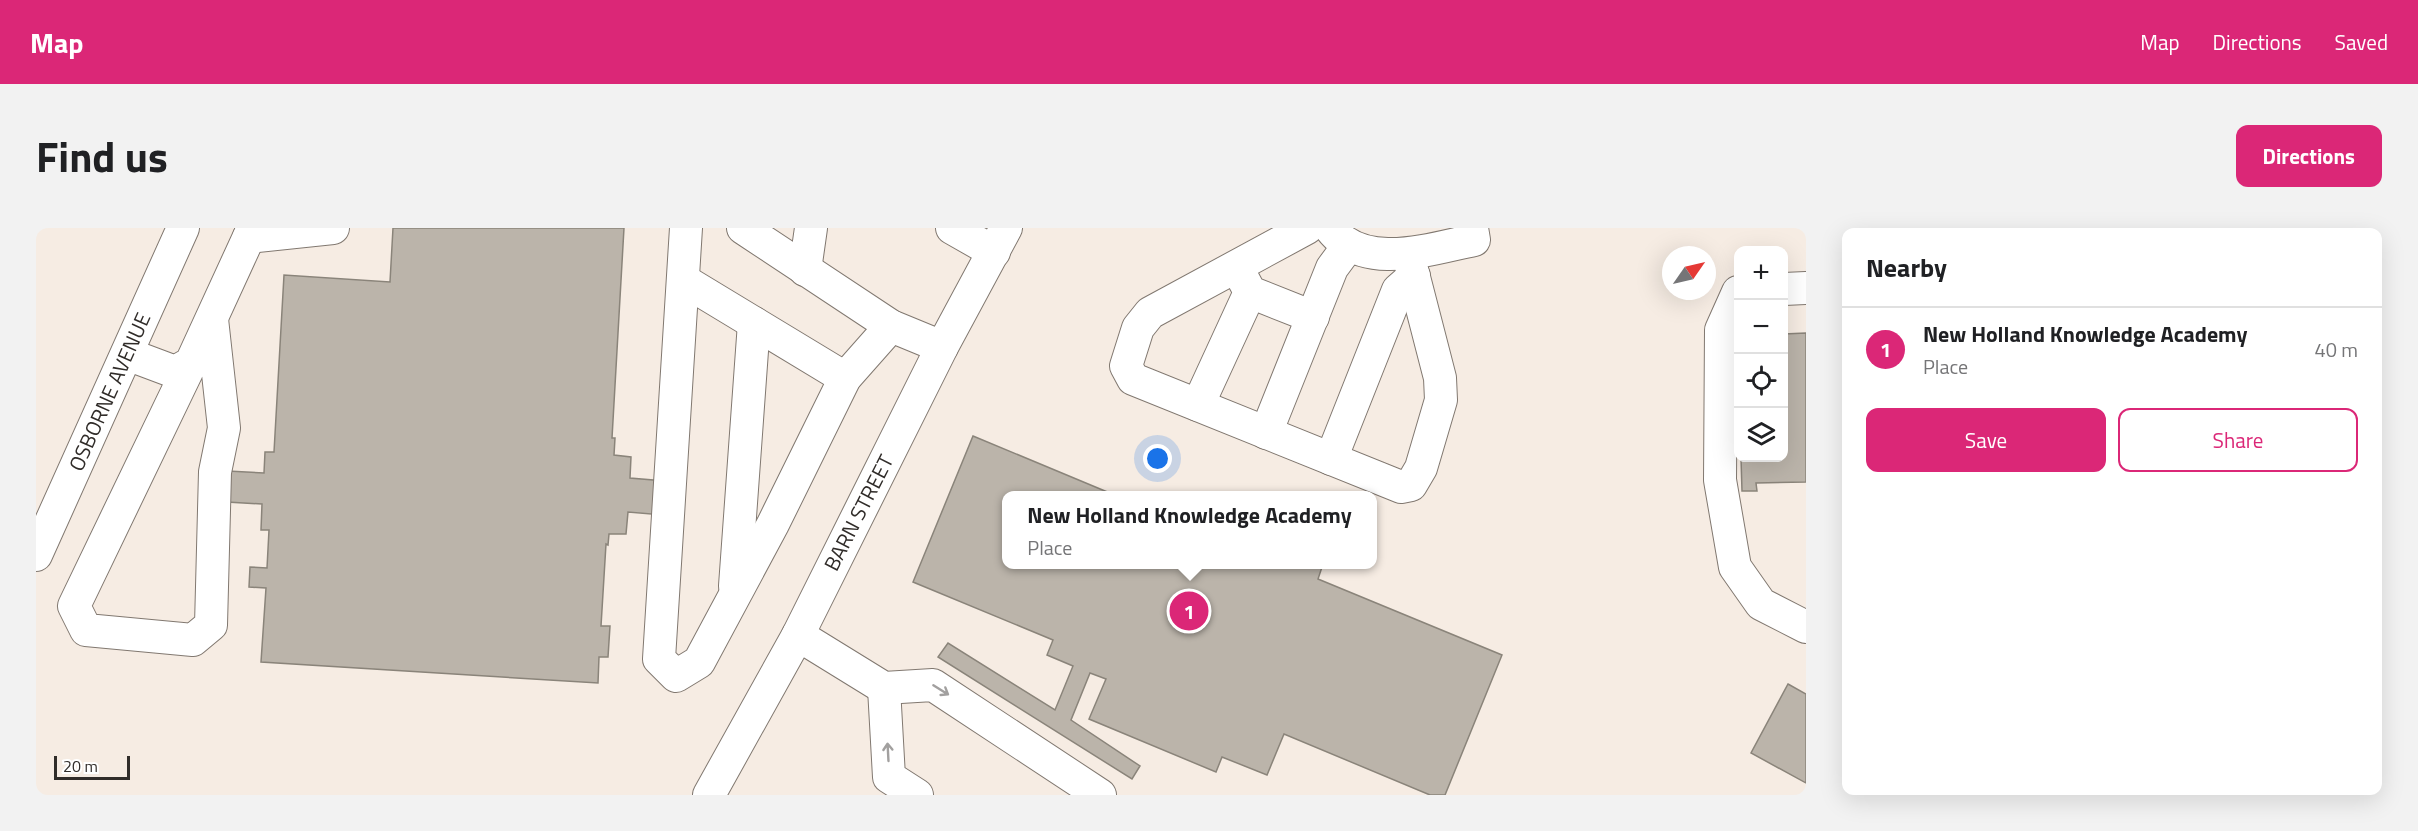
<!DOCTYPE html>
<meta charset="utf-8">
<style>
body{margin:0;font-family:"Titillium Web",sans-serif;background:#f2f2f2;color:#202124}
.controls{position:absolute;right:18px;top:18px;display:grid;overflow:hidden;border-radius:12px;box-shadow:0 6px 24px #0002}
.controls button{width:54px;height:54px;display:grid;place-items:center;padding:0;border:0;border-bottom:2px solid #e0e0e0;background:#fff;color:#202124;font:30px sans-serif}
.compass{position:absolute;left:1626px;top:18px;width:54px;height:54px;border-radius:50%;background:#fff;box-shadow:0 6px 24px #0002;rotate:56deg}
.scale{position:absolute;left:18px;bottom:15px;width:76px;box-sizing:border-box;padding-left:6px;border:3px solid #302c29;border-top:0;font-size:16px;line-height:21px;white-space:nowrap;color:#302c29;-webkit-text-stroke:4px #fff;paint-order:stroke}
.you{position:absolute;left:1122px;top:231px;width:21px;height:21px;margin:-15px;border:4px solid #fff;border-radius:50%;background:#1a73e8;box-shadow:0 0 0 9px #1a73e833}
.badge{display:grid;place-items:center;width:39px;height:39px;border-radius:50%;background:#db2777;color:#fff;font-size:20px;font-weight:700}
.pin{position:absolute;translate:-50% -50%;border:3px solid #fff;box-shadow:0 2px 6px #0006}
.popup{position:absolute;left:966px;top:263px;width:375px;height:78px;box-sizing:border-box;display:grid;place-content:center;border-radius:12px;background:#fff;filter:drop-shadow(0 2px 4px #0005);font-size:20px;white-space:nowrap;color:#757577}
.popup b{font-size:22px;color:#202124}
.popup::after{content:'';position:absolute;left:50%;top:100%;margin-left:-12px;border:12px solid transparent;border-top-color:#fff}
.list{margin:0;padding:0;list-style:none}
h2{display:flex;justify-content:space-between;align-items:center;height:78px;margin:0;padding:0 24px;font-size:26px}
h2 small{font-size:20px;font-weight:400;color:#757577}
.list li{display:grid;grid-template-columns:39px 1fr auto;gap:18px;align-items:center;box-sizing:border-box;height:84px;padding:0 24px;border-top:2px solid #e0e0e0}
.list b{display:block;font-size:22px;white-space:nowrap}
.list p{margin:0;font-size:20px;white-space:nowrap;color:#757577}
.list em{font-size:20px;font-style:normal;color:#757577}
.actions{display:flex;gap:12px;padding:18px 24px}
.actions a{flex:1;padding:14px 0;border:2px solid #db2777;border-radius:12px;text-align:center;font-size:21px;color:#db2777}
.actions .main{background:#db2777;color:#fff}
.icon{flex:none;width:33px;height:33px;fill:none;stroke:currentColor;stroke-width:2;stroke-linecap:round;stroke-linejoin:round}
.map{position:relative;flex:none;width:1770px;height:567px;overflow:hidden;border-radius:12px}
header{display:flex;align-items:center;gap:36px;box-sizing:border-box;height:84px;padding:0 30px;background:#db2777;color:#fff}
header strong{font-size:28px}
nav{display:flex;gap:33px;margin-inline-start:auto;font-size:21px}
.intro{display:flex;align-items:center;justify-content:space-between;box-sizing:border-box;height:144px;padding:0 36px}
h1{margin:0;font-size:42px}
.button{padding:15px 27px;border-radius:12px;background:#db2777;color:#fff;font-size:21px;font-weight:700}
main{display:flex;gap:36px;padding:0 36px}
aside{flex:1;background:#fff;border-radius:12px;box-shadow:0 6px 24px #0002}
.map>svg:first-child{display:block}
.building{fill:#bbb4aa;stroke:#8a847a;stroke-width:1.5}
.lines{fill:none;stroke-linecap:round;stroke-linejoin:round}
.minor-casing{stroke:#817870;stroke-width:34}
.minor{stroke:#fff;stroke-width:32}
.oneway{stroke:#a2a09f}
.labels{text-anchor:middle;stroke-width:5;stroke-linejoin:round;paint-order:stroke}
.street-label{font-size:21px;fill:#302c29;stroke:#fff}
</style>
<header>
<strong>Map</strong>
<nav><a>Map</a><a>Directions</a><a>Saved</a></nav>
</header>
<div class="intro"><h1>Find us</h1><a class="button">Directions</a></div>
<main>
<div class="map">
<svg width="1770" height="567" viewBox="0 0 1770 567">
<rect width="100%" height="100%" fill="#f6ece3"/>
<g class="building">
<path d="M 357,0 L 588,0 L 576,210 L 579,210 L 578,227 L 595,229 L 594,250 L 629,253 L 627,287 L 592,284 L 590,306 L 573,306 L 572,317 L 570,316 L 565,398 L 574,398 L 572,429 L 563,429 L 562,455 L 225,434 L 230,360 L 213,359 L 214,339 L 231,340 L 233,302 L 225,302 L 226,276 L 191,274 L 192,243 L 228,245 L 229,224 L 238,224 L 248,47 L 354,54 Z"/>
<path d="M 1770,105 L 1770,254 L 1720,255 L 1721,263 L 1706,263 L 1705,230 L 1748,230 L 1748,106 Z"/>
<path d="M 937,208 L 1081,268 L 970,268 L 970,336 L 1287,336 L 1282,351 L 1466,427 L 1409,567 L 1394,567 L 1248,506 L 1231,547 L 1186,529 L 1180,544 L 1053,491 L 1070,451 L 1054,445 L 1035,492 L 1104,538 L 1096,551 L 902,429 L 912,415 L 1019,482 L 1037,438 L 1011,427 L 1017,412 L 877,354 Z"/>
<path d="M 1752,456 L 1770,466 L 1770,555 L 1715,525 Z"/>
</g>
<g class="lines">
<defs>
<g id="minor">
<path d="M 650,0 L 623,431 L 640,448 L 663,434 L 737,296 L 809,150 L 855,98"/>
<path d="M 707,0 L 855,98 L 906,119"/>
<path d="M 916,0 L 958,24"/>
<path d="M 1271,0 L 1114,85 L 1102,100 L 1090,138 L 1097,151 L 1365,259 L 1375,257 L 1385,240 L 1405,172 L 1404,150 L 1372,26"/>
<path d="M 1294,0 C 1327,44 1394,21 1438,12 L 1436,0"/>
<path d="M 213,9 L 297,0"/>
<path d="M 769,42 L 775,0"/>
<path d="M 1205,47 L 1214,64 L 1277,89"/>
<path d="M 647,52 L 809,150"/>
<path d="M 1748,61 L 1770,60"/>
<path d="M 1702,64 L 1685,102 L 1684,252 L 1699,339 L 1725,376 L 1770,399"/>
<path d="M 91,126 L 139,144 L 155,135 L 217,0"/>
<path d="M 155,135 L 38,378 L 50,402 L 157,412 L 175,397 L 179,244 L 188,200 L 176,91"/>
<path d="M 1162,177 L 1214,64"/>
<path d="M 1230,205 L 1296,40 L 1313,17"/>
<path d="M 1295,231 L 1362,62 L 1378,48"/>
<path d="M 0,327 L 147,0"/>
<path d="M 699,358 L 718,95"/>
<path d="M 762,407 L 848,460 L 897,457 L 1064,567"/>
<path d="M 848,460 L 853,549 L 881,567"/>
<path d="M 673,567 L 762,407 L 906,119 L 970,0"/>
</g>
</defs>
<use href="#minor" class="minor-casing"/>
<use href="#minor" class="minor"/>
</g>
<defs><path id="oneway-shaft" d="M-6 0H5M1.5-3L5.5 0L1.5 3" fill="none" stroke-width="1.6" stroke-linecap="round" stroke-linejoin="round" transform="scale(1.5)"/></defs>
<g class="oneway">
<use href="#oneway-shaft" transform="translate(905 462) rotate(32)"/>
<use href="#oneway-shaft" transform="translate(852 524) rotate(-93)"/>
</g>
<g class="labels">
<g class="street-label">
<text transform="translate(74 164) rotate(-66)" y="7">OSBORNE AVENUE</text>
<text transform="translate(823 285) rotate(-63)" y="7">BARN STREET</text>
</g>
</g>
</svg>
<div class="controls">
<button>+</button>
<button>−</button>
<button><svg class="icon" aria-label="locate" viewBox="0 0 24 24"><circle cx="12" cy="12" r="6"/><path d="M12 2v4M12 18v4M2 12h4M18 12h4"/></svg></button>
<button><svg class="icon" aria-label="layers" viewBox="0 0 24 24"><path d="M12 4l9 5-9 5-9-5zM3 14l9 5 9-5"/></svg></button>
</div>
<svg class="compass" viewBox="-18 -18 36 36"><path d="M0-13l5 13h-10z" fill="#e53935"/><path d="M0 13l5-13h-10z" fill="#757577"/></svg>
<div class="scale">20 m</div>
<div class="you"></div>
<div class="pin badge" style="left:1153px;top:383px">1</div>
<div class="popup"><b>New Holland Knowledge Academy</b>Place</div>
</div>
<aside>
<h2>Nearby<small></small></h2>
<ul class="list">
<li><span class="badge">1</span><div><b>New Holland Knowledge Academy</b><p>Place</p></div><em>40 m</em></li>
</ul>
<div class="actions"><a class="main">Save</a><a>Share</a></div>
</aside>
</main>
